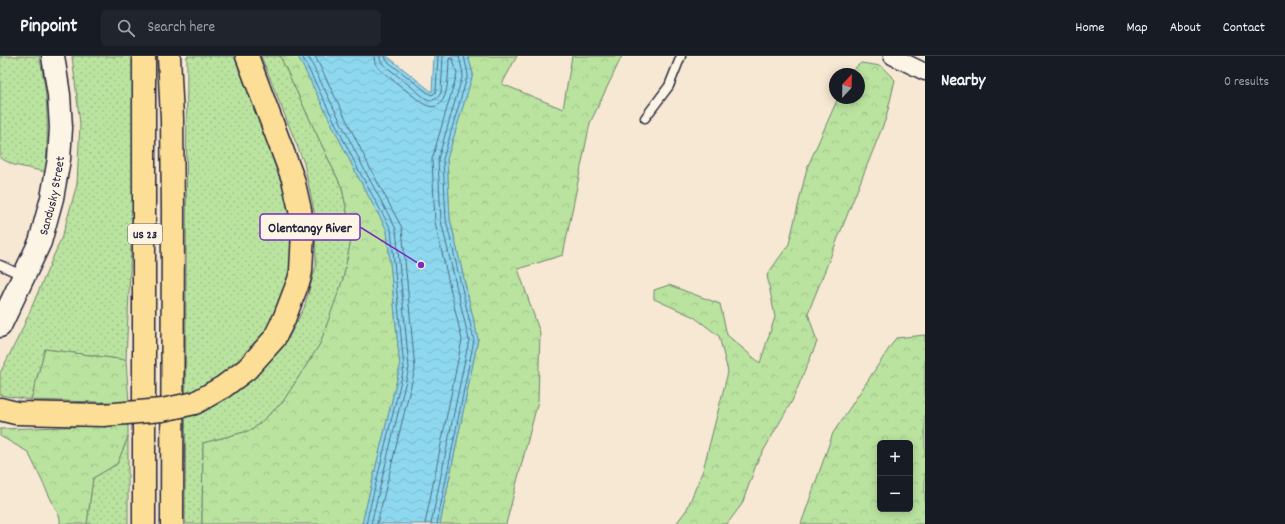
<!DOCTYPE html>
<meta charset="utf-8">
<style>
body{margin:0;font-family:Dekko,sans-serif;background:#20242c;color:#f1f3f6}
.controls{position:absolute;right:12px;bottom:12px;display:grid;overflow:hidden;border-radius:6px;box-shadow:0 2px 10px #0003}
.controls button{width:36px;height:36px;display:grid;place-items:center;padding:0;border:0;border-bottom:1px solid #363941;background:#171b24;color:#f1f3f6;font:20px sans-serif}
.compass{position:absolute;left:829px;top:12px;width:36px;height:36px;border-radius:50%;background:#171b24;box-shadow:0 2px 10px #0003;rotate:22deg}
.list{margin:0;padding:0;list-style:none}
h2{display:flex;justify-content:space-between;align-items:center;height:52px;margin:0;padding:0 16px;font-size:17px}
h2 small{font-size:13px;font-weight:400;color:#9ea1a6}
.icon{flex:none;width:22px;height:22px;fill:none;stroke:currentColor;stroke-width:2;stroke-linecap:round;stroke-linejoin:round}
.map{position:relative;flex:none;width:925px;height:468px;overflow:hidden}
header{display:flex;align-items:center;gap:24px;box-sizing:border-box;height:56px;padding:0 20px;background:#171b24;border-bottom:1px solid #363941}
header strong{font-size:19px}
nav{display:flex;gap:22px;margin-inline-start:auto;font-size:14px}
.search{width:280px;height:36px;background:#20242c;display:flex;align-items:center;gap:10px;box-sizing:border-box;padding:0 14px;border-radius:6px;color:#9ea1a6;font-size:15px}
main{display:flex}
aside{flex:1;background:#171b24}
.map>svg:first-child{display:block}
.grass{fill:url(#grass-dots);stroke:#6e826d}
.forest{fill:url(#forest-crowns);stroke:#6e826d;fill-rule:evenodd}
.water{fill:url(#water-waves);stroke:#638fa7}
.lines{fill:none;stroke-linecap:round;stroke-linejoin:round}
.shore{stroke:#4d6b83;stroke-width:1}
.lane-casing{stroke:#22223b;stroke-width:11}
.street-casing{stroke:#22223b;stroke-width:19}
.secondary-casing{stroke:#22223b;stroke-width:25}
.highway-casing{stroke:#22223b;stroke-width:25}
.lane{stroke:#fcf5e5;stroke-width:8}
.street{stroke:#fcf5e5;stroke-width:16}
.secondary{stroke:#fcf5e5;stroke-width:22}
.highway{stroke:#fdde96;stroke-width:22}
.highway-bridge-casing{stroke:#22223b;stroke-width:25;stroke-linecap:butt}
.highway-bridge{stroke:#fdde96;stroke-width:22}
.labels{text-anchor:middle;stroke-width:3;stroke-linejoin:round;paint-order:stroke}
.shield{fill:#fcf5e5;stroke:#63616e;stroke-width:1}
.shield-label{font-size:12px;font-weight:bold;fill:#22223b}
.street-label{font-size:13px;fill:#22223b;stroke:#fcf5e5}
.leader{fill:none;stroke:#7b2cbf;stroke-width:1.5}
.callout-dot{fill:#7b2cbf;stroke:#fcf5e5;stroke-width:1.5}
.callout{fill:#fcf5e5;stroke:#7b2cbf;stroke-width:1.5}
.callout-label{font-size:14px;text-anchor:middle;font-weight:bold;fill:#22223b}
</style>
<header>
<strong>Pinpoint</strong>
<div class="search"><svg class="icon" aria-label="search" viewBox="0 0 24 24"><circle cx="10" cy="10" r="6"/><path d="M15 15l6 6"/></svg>Search here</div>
<nav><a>Home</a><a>Map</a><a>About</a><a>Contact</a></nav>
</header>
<main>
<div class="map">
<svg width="925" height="468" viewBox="0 0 925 468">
<defs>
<pattern id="grass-dots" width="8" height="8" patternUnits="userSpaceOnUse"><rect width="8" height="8" fill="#bae39f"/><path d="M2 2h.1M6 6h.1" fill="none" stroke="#a0c28a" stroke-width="1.8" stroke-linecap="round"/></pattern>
<pattern id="forest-crowns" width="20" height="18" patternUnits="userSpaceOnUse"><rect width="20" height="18" fill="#bae39f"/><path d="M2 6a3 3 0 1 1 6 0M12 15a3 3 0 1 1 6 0" fill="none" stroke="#a0c28a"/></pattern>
<pattern id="water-waves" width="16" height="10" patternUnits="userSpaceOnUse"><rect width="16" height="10" fill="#8ed8ef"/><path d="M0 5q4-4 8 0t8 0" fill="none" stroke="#7ab9ce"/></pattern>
</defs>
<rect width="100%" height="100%" fill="#f6e8d3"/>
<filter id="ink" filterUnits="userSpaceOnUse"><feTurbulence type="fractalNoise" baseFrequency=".025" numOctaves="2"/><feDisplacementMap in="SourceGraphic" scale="8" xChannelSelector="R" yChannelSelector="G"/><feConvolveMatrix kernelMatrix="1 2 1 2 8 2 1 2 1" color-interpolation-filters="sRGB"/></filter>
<g filter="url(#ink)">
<g class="grass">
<path d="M 0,0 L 39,0 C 49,38 48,77 46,116 L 14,109 L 0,102 Z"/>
<path d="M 72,0 L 133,0 L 134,125 L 126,304 L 45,293 L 31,344 L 0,339 L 0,317 L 21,276 L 63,178 L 77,128 L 80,68 Z"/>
<path d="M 187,0 L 236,0 L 286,125 L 292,159 L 294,206 L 281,249 L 263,282 L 224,320 L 193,334 L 190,360 L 213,348 L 247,327 L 288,283 L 304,252 L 316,210 L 315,160 L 304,107 L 261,0 L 280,0 L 342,132 L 352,179 L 343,224 L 320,288 L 282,347 L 252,374 L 203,387 L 202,468 L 185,468 Z"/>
<path d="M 128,381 L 128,468 L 87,468 L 93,422 L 117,408 Z"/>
</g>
<g class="forest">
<path d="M 280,0 L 298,0 L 356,117 L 387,174 L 400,311 L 362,468 L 202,468 L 203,387 L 252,374 L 282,347 L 320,288 L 343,223 L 352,179 L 342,132 Z"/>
<path d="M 468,0 L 517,0 L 502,28 L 563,53 L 572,0 L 622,0 L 590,67 L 563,199 L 518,213 L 540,277 L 538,345 L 506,468 L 440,468 L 478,283 L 450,163 L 447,102 L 473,18 Z"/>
<path d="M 861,7 L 881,10 L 895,24 L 886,62 L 808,257 L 817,286 L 792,345 L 757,406 L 742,448 L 727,468 L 676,468 L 687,453 L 703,414 L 728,316 L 719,280 L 694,261 L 654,243 L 654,234 L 669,229 L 720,248 L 727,279 L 760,307 L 775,261 L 767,219 L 789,188 L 807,112 L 838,42 L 859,42 L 859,18 L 848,18 Z"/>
<path d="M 925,279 L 925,468 L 801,468 L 833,377 L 896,282 ZM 880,387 L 910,387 L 910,453 L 880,453 Z"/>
<path d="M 45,293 L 126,304 L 129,347 L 31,344 Z"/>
<path d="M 128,369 L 128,381 L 117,408 L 93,422 L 87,468 L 60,468 L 60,462 L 28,396 L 0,380 L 0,373 Z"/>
</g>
<path class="water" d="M 298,0 L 387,0 L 432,36 L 434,0 L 468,0 L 473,18 L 447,103 L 450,163 L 478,283 L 440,468 L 362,468 L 400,311 L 387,174 L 356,117 Z"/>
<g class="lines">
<g class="shore">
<path d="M 302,0 L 359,115 L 391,173 L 404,312 L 366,468"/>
<path d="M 308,0 L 364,113 L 396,173 L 409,312 L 371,468"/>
<path d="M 315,0 L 369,110 L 402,172 L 415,313 L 377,468"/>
<path d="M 374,0 L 375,7 L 379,13 L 422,47 C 450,64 448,18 449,3 L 451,2 L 453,3 L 457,18 L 432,103 L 435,166 L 462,284 L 425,468"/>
<path d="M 380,0 L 380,4 L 383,8 L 425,42 C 432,46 437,44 441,37 L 443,0"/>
<path d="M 385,0 L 387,5 L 431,39 L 434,38 L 436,35 L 438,0"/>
<path d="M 431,468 L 469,284 L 441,165 L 438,103 L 463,18 L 459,0"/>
<path d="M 437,468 L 474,284 L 446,164 L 443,103 L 468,18 L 464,0"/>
</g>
<defs>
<g id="lane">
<path d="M 645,62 L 669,30 L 681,0"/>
<path d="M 0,209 L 24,220"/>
</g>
<path id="street" d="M 892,0 L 925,16"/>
<g id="secondary">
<path id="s1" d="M 0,270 L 40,186 L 52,142 L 59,103 L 61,72 L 59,39 L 53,0"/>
</g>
<g id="highway">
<path d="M 169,0 L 172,63 L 173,156 L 172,468"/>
<path d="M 195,347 L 223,331 L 247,313 L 274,283 L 284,263 L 299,224 L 301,215 L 303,176 L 300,154 L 293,123 L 247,0"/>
<path d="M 0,353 L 16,357 L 103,359"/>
<path d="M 144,468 L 144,0"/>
</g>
</defs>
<use href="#lane" class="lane-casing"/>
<use href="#street" class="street-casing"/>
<use href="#secondary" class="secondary-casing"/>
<use href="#highway" class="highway-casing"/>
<use href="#lane" class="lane"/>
<use href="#street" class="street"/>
<use href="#secondary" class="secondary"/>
<use href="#highway" class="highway"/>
<defs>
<path id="highway-bridge" d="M 103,359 L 162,354 L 195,347"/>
</defs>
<use href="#highway-bridge" class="highway-bridge-casing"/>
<use href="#highway-bridge" class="highway-bridge"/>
</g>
</g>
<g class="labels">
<rect class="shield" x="128" y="168" width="34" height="20" rx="3"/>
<g class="shield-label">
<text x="145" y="182">US 23</text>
</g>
<g class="street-label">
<text dy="5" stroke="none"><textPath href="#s1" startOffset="141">Sandusky Street</textPath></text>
</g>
</g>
<path class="leader" d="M421 209L360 171"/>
<circle class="callout-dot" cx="421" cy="209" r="4"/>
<rect class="callout" x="260" y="158" width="100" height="26" rx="4"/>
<g class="callout-label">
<text x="310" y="176">Olentangy River</text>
</g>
</svg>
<div class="controls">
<button>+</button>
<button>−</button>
</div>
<svg class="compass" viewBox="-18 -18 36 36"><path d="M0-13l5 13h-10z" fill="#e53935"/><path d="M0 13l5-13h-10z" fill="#9ea1a6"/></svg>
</div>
<aside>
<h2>Nearby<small>0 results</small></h2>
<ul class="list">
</ul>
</aside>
</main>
